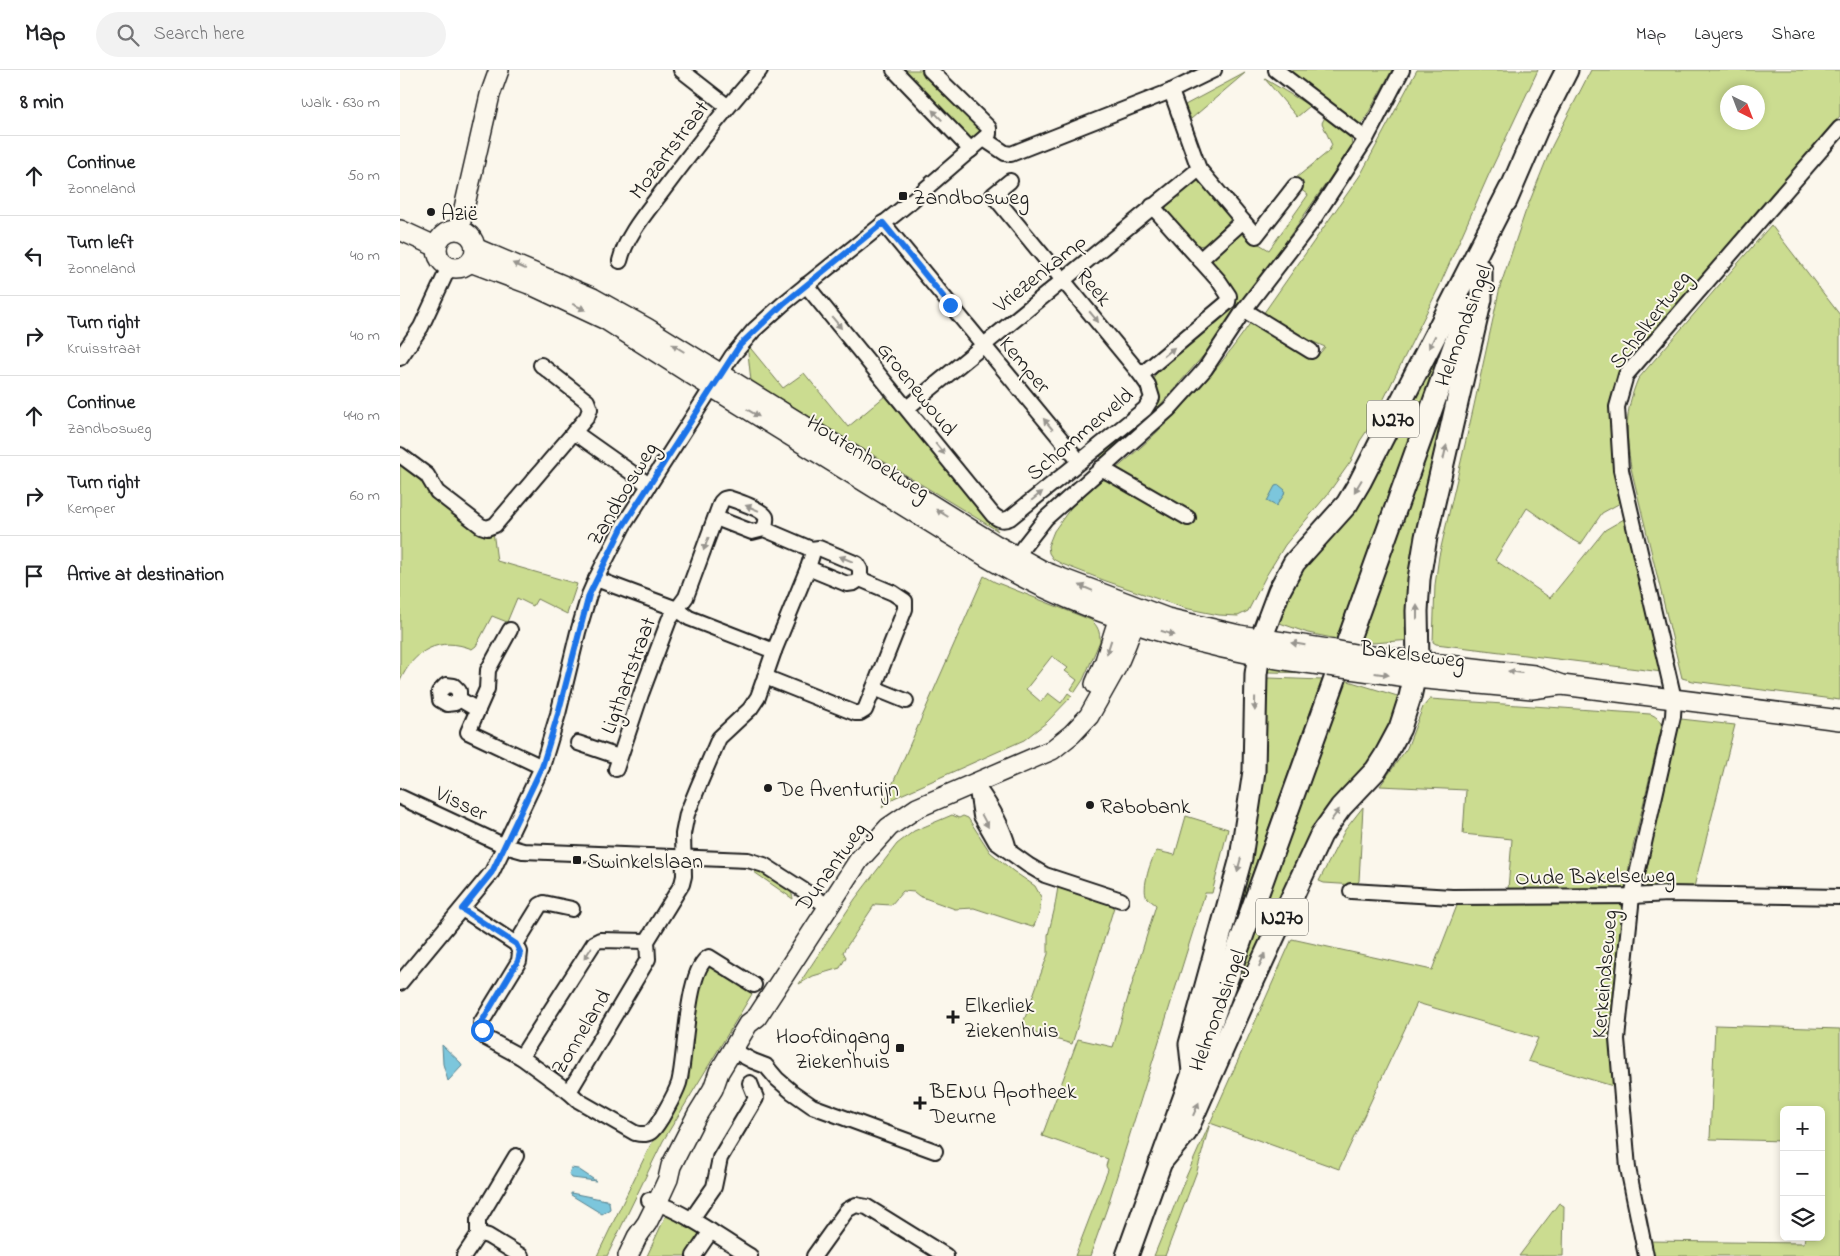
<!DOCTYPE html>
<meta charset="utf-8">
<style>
body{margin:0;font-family:"Indie Flower",sans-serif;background:#f2f2f2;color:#202124}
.controls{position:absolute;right:15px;bottom:15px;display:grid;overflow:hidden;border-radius:8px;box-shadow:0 2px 8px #0003}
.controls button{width:45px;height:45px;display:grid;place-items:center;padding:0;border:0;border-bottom:1px solid #e0e0e0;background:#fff;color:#202124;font:25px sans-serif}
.compass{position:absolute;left:1320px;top:15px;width:45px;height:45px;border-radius:50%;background:#fff;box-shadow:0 2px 8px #0003;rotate:138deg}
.stop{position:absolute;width:15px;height:15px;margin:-11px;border:4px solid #1a73e8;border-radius:50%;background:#fff}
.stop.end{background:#1a73e8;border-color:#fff;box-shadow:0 1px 5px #0008}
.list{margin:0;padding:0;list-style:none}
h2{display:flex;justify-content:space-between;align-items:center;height:65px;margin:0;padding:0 20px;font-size:21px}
h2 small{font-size:16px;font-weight:400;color:#757577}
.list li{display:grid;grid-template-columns:32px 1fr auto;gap:15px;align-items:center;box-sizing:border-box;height:80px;padding:0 20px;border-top:1px solid #e0e0e0}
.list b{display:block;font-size:19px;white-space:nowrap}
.list p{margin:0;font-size:16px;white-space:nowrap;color:#757577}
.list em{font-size:16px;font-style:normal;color:#757577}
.icon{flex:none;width:28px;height:28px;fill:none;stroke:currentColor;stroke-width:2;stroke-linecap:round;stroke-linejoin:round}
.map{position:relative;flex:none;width:1440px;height:1186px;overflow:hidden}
header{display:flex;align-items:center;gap:30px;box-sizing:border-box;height:70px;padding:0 25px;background:#fff;border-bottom:1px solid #e0e0e0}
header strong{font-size:24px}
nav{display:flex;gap:28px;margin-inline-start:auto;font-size:18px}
.search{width:350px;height:45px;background:#f2f2f2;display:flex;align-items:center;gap:12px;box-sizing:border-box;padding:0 18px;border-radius:28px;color:#757577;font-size:19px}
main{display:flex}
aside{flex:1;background:#fff}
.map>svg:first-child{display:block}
.green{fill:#cbdc90;stroke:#747c56;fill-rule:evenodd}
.water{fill:#7cc6dc;stroke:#56828f}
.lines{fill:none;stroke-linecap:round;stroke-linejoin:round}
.street-casing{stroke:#1c1c1c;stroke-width:18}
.secondary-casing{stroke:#1c1c1c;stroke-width:22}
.primary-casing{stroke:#1c1c1c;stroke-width:25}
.street{stroke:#fbf7ec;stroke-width:14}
.secondary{stroke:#fbf7ec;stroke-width:19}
.primary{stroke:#fbf7ec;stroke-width:21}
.secondary-bridge-casing{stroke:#1c1c1c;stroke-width:22;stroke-linecap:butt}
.secondary-bridge{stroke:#fbf7ec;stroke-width:19}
.oneway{fill:#97948e}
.route{stroke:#1a73e8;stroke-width:6}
.poi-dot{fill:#1c1c1c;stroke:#fbf7ec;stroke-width:2}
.labels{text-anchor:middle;stroke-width:4;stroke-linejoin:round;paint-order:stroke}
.shield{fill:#fbf7ec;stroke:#5f5e5a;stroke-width:1}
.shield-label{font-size:21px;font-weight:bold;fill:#1c1c1c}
.street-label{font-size:22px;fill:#1c1c1c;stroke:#fbf7ec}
.poi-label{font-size:22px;fill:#1c1c1c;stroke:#fbf7ec;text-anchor:start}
</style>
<header>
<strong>Map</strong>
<div class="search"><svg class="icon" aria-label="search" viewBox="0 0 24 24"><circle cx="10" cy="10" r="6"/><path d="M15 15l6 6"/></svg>Search here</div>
<nav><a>Map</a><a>Layers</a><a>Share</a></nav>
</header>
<main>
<aside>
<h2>8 min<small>Walk · 630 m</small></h2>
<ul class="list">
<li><svg class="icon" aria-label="ahead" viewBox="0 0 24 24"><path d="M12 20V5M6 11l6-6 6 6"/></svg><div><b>Continue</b><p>Zonneland</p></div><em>50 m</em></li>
<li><svg class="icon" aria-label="left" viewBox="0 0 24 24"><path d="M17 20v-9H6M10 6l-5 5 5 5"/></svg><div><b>Turn left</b><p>Zonneland</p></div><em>40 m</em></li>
<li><svg class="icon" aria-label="right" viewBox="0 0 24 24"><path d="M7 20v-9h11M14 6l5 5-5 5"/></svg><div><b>Turn right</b><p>Kruisstraat</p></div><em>40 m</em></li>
<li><svg class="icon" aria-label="ahead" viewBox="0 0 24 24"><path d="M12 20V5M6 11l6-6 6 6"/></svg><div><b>Continue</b><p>Zandbosweg</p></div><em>440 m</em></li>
<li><svg class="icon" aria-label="right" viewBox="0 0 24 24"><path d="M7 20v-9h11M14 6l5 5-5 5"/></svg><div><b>Turn right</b><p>Kemper</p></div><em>60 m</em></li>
<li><svg class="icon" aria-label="arrive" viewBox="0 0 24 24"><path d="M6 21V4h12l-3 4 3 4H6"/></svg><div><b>Arrive at destination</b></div></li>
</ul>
</aside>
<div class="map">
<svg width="1440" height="1186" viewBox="0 0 1440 1186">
<rect width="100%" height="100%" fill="#fbf7ec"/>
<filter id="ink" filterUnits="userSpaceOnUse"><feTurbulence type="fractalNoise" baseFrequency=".02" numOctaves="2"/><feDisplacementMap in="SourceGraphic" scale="10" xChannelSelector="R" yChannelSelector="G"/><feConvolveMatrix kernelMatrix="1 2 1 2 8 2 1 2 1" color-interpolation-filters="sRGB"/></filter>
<g filter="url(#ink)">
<g class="green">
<path d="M 498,0 L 521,0 L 580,61 L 568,73 Z"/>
<path d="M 882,0 L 992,0 L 964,51 L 958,56 Z"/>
<path d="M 1017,0 L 1138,0 L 1089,104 L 1039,217 L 972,353 L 960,371 L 951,391 L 927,425 L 885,475 L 866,506 L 848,541 L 838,546 L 819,545 L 784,538 L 706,511 L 662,494 L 653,489 L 649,483 L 648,476 L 654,461 L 672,436 L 702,410 L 707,410 L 782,454 L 787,444 L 716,399 C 770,353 811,310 851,252 L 915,289 L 925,277 L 868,252 L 861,247 L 961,104 Z"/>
<path d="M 1191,0 L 1440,0 L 1440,46 L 1232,291 L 1216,314 L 1211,334 L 1213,395 L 1222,432 L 1202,443 L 1181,474 L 1168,467 L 1127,438 L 1095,490 L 1150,528 L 1205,460 L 1224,449 L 1262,602 L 1036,574 L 1033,572 L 1035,515 L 1039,486 L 1073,340 L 1100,217 L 1125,143 L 1152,76 ZM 1328,22 L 1358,22 L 1358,52 L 1328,52 Z"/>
<path d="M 845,3 L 791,49 L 785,35 Z"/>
<path d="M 865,9 L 910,36 L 897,47 Z"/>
<path d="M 926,45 L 951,69 L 952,75 L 948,82 L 818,269 L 753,343 L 706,386 L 704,388 L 699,386 L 698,384 L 755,338 C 761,326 759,321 753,310 L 757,301 L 830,239 L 835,233 L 834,223 L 809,191 L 812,186 L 841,163 L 869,180 L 908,125 L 891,112 L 928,82 L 932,75 L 922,53 Z"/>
<path d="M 800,109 L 830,146 L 830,150 L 805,175 L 797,176 L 766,139 L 767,134 L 795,110 Z"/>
<path d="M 1371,155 L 1440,245 L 1440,630 L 1293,611 L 1282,608 L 1231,398 C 1226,362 1224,343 1238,309 Z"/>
<path d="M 1064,216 L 937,569 L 908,563 L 874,551 L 876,544 Z"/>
<path d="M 347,274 L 383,318 L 404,303 L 448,357 L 485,326 L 598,461 L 351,311 Z"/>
<path d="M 1059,288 L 1011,570 L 973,573 L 960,572 Z"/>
<path d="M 0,390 L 93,461 L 97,491 L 177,514 L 167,544 L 137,529 L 133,536 L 117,528 L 107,552 L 92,546 L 76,576 L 72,579 C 39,566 14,580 0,611 Z"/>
<path d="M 584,506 L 595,512 L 691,550 C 698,556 700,562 700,571 L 683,610 L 675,622 L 671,619 L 677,610 L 665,601 L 668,598 L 652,586 L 626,619 L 641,632 L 648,623 L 661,633 L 668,623 L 672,626 L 647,652 L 624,670 L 494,728 L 482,738 Z"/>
<path d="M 866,596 L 918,603 L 869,602 L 864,601 Z"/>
<path d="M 869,608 L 922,610 L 819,896 L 861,609 Z"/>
<path d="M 945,610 L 1004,628 L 972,692 L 805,998 Z"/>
<path d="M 1030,629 L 1250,644 C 1256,646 1259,649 1262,656 L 1232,781 L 1225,818 L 1108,819 L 1112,769 L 1063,764 L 1066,720 L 980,716 L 1007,678 L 1023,637 Z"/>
<path d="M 1281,649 L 1335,655 L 1294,817 L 1242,819 L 1240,816 L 1278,650 Z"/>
<path d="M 963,737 L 959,811 L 956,815 L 924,813 L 919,811 L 945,760 Z"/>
<path d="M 552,745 L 559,748 L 563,746 L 568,748 L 590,782 L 613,801 L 635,816 L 641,827 L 640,841 L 634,856 L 632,857 L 574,838 L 555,839 L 519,826 L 514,822 L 503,821 L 491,835 L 475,834 L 443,882 L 446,887 L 440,898 L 413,906 L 399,914 L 455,829 L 497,774 L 514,761 Z"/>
<path d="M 786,746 L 828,759 L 812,823 L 805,823 L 707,1138 L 690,1186 L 675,1186 L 708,1100 L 706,1096 L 708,1089 L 642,1066 L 678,969 L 713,977 L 756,835 C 754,833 749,830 747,828 C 741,819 751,788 757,781 L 775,785 Z"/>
<path d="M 357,800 C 370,802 392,815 393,829 L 354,802 Z"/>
<path d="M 663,816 L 713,833 L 714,837 L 672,974 L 621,959 L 648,884 L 648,865 L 654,841 L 658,817 Z"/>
<path d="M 1058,833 L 1092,834 L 1220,833 L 1223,838 C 1217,897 1209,957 1213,1016 L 1128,991 L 1138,968 L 1017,933 L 939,1099 L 810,1053 L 797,1101 L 765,1186 L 754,1186 L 786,1107 L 892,869 L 1032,900 Z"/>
<path d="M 311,897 L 318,897 L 355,919 L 263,1071 L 207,1186 L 197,1186 L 250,1076 L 265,1052 L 299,908 L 306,899 Z"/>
<path d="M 1315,955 L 1440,959 L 1440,1186 L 1250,1186 L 1246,1171 L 1404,1173 L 1405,1167 L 1421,1167 L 1421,1040 L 1384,1040 L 1384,1071 L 1310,1069 Z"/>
<path d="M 1159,1133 L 1164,1136 L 1163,1186 L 1119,1186 Z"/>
<path d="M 267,1143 L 301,1164 L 287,1186 L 247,1186 Z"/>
</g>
<g class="water">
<path d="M 879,415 L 885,420 L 884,425 L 876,436 L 867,431 L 875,416 Z"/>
<path d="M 42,975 L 61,993 L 62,996 L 48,1011 L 43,994 Z"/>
<path d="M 171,1098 L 178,1099 L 196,1111 L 172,1108 L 169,1104 Z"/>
<path d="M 171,1123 L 206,1130 L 209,1132 L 210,1139 L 202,1144 L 171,1125 Z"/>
</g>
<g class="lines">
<defs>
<g id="street">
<path d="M 281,0 L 327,36"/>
<path d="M 494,0 L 571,80"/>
<path d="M 876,0 L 966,69"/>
<path d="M 771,21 L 799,99 L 843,151"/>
<path d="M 584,69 L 605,83 L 611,84 L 771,21 L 814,0"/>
<path d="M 610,111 L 593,125 L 741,305"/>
<path d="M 483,153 L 679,391"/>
<path d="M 800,190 L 843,151 L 856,166 L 895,116"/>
<path d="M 220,191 C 226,166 246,143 261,123 C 293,80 325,39 360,0"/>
<path d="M 406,215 L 593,445 C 599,450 603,451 610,448 L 745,339 L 752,328 L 748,315 L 741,305 L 828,232 L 829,226 L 819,211 L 752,136"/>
<path d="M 844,240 L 911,281"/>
<path d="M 0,288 L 21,257 L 49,197"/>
<path d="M 507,338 L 799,99"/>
<path d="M 174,362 L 249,415"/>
<path d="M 0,385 L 27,405 L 37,422 L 81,456 L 87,458 L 95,455 L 187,347 L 190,339 L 187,331 L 141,295"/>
<path d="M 701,398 L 788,448"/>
<path d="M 316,448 L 352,462 L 364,459 L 411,479 L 419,478 L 457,494 L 460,499 L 460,509 L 454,513 L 447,514 L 408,498"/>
<path d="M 612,494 L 624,476 L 646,448 L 769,339 L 805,299 L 844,240 L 911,153 L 966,69 L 1002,0"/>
<path d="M 196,509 L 277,539 L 289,548 L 374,581"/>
<path d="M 110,560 L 88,600 L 87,619 L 68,662 L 142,697"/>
<path d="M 365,607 L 455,643 L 460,643 L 465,640 L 505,539 L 505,531 L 493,523 L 460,509"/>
<path d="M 474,618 L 506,631"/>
<path d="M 59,629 L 55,633 L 47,634 L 40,630 L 39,622 L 46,615 L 54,616 L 59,621 L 59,629 L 78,640"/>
<path d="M 178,673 L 219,687"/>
<path d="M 216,699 L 241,624 L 269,550 L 286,527 L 321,432 L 324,429 L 328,428 C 337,431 362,439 366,447 C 367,451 365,455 364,459"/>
<path d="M 576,714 L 581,746 L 596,772 L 628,795 L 645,805 L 721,830"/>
<path d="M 578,718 C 592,737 603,756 609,779"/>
<path d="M 0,727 L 105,776 L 123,781 L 348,790 L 364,795 L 428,836"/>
<path d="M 951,821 L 1052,827 L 1232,826 L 1268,824 L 1440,827"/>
<path d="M 62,839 L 116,874 L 120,882 L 119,891 L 81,953 L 82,960 L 86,968 L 121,987 L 194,873 L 200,870 L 247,871"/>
<path d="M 116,874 L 140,835 L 144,833 L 172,839"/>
<path d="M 0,913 L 92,802 L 142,697 L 158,644 L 178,562 L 189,525 L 196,509 L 223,456 L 332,286 L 354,260 L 383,234 L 509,133 L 589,64 L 589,58 L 587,56 L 530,0"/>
<path d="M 332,980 L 353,991 L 366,996 L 377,1009 L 392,1022 L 412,1036 L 535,1081"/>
<path d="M 121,987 L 169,1022 L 248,889 L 247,871 L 282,814 L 284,806 L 283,764 L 287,744 L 298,717 L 319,668 L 350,639 L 358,627 L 374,581 L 408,498 L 412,485 L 411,479"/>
<path d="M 169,1022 L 179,1031 L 235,1063 C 251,1067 254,1060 262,1047 C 268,1036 275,1025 279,1013 C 286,987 286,898 309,887 L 354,915"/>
<path d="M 249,1130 C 285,1142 318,1166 350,1186"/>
<path d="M 291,1150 L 314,1117 L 320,1088 L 356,1028 L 350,1013"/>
<path d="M 78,1165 L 81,1164 L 88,1166 L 121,1186"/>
<path d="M 64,1186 L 78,1165 L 78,1150 L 116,1086"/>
<path d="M 294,1186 L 311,1161"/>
<path d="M 414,1186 L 447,1140 L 456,1135 L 467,1137 L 546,1186"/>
<path d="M 1246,1186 L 1228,1098 L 1217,969 L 1232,826 L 1273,646 L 1274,629 L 1221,400 L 1217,337 L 1226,305 L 1440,58"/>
</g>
<g id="secondary">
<path d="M 0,160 L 37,177"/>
<path d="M 59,160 L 90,25 L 99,0"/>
<circle cx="56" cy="179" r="19"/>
<path d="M 75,178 L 193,228 L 247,258 L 596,475 L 645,502 L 767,548 L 839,565 L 934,580"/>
<path d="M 70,192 L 129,214 L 206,250 L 289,303 L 588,488 C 669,536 764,567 856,585 C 880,590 904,593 928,596"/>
<path d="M 955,584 L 1134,605 L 1162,615 L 1440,650"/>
<path d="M 950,599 L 1015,608 L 1132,619 L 1161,615"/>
<path d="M 695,614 L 705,591 L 719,547 L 727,539"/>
<path d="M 228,1186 L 237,1167 L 247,1153 L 257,1133 L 268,1109 L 271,1096 L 297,1045 L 313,1019 L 319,1002 L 348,954 L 357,947 L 459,790 L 489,757 L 517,738 L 652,680 L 672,664 L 689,646 L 717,596 L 727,572 L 734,553 L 733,541"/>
</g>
<g id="primary">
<path d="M 1106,131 L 1137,59 L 1167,0"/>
<path d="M 948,571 L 1067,240"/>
<path d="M 793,1002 L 790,974 L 841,788 L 854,701 L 856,604 L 861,569 L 879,521 L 894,493 L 947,434 L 960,412 L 1110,119"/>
<path d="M 760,1093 L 786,1062 L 842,935 L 921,765 L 941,737 L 976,700 L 985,686 L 1000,658 L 1010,627 L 1018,591 L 1017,541 L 1019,509 L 1026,467 L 1081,229 L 1081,200"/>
<path d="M 727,1186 L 935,609"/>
</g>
</defs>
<use href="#street" class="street-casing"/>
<use href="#secondary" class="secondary-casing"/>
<use href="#primary" class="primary-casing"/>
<use href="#street" class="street"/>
<use href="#secondary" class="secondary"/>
<use href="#primary" class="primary"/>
<defs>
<g id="secondary-bridge">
<path d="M 934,580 L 955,584"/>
<path d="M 928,596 L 950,599"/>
</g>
</defs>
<use href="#secondary-bridge" class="secondary-bridge-casing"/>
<use href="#secondary-bridge" class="secondary-bridge"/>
</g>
<defs><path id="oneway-solid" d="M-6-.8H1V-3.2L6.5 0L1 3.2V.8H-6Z" transform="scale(1.25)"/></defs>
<g class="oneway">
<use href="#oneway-solid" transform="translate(537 45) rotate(-134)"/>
<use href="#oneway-solid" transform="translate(119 196) rotate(-156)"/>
<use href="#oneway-solid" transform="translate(179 237) rotate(25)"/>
<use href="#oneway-solid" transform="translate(694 247) rotate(50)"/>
<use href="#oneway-solid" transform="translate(437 253) rotate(51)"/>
<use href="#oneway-solid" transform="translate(1032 272) rotate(117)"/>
<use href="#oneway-solid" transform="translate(278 278) rotate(-148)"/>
<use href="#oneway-solid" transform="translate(769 282) rotate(-40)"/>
<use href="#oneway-solid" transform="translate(353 343) rotate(31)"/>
<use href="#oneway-solid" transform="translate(648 354) rotate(-130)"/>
<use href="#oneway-solid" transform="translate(540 379) rotate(51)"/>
<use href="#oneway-solid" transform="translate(1045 382) rotate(-77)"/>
<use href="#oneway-solid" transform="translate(958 416) rotate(121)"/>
<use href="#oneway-solid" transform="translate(637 426) rotate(-39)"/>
<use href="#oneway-solid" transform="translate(352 438) rotate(-158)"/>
<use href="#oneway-solid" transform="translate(542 443) rotate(-148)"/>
<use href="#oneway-solid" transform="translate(306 474) rotate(111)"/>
<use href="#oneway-solid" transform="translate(446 489) rotate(-158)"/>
<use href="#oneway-solid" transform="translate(686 518) rotate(-157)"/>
<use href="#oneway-solid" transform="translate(1017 542) rotate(-90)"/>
<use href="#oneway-solid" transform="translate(768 563) rotate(17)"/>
<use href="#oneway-solid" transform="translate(898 574) rotate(-171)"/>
<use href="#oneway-solid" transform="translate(709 577) rotate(108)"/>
<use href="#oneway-solid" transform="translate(1115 602) rotate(-173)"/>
<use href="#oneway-solid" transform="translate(982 604) rotate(8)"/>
<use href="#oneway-solid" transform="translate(855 634) rotate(91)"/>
<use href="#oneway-solid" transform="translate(935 745) rotate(-54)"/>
<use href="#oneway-solid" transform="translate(585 751) rotate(62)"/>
<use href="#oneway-solid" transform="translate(839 795) rotate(105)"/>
<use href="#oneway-solid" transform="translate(188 883) rotate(123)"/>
<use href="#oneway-solid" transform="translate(862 890) rotate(-66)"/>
<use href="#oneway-solid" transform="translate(796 1039) rotate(-66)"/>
</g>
</g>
<g class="lines" filter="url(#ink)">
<path class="route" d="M 82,960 L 81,953 L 118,891 L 120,882 L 116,874 L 62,839 L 92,802 L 142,697 L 158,644 L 189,525 L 223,456 L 340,275 L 383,234 L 483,153 L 550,235"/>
</g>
<g class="poi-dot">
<rect x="498" y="121" width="10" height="10" rx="2.5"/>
<circle cx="31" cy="142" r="5"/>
<circle cx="368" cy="718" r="5"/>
<circle cx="690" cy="735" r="5"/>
<rect x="172" y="785" width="10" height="10" rx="2.5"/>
<path d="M550.5 939.5h5v5h5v5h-5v5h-5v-5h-5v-5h5z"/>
<rect x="495" y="973" width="10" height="10" rx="2.5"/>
<path d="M517.5 1025.5h5v5h5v5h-5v5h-5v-5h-5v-5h5z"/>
</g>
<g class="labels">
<g class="shield">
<rect x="967" y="330.5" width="52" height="37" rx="4"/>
<rect x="856" y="828.5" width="52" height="37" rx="4"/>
</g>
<g class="shield-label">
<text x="993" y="356">N270</text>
<text x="882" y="854">N270</text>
</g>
<g class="street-label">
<text transform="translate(268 79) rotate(-53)" y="8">Mozartstraat</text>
<text transform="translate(639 202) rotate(-39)" y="8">Vriezenkamp</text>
<text transform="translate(695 216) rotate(50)" y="8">Reek</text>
<text transform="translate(1249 249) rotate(-52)" y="8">Schalkertweg</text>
<text transform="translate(1062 255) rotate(-70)" y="8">Helmondsingel</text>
<text transform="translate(626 294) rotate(50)" y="8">Kemper</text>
<text transform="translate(518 318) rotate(51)" y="8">Groenewoud</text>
<text transform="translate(679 363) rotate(-40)" y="8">Schommerveld</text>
<text transform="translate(469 386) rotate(32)" y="8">Houtenhoekweg</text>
<text transform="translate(221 423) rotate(-59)" y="8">Zandbosweg</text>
<text transform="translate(1013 583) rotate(7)" y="8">Bakelseweg</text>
<text transform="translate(227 605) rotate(-70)" y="8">Ligthartstraat</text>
<text transform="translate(62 732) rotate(25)" y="8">Visser</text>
<text transform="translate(430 796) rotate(-54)" y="8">Dunantweg</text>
<text transform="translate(1195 805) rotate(-1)" y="8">Oude Bakelseweg</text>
<text transform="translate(1203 904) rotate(-85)" y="8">Kerkeindseweg</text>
<text transform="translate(816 940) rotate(-70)" y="8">Helmondsingel</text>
<text transform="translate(180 961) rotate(-59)" y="8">Zonneland</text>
</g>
<g class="poi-label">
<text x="513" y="134">Zandbosweg</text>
<text x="41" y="150">Azië</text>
<text x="378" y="726">De Aventurijn</text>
<text x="700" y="743">Rabobank</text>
<text x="187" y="798">Swinkelslaan</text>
<text x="564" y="942">Elkerliek<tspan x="564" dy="25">Ziekenhuis</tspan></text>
<text x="490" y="973" text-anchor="end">Hoofdingang<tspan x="490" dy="25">Ziekenhuis</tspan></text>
<text x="530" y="1028">BENU Apotheek<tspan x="530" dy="25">Deurne</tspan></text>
</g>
</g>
</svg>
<div class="controls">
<button>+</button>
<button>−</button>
<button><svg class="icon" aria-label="layers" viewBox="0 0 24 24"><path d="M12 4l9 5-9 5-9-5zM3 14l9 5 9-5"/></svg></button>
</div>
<svg class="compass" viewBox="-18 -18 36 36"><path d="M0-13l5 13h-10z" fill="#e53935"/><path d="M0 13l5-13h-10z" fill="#757577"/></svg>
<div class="stop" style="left:82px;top:960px"></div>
<div class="stop end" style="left:550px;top:235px"></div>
</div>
</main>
